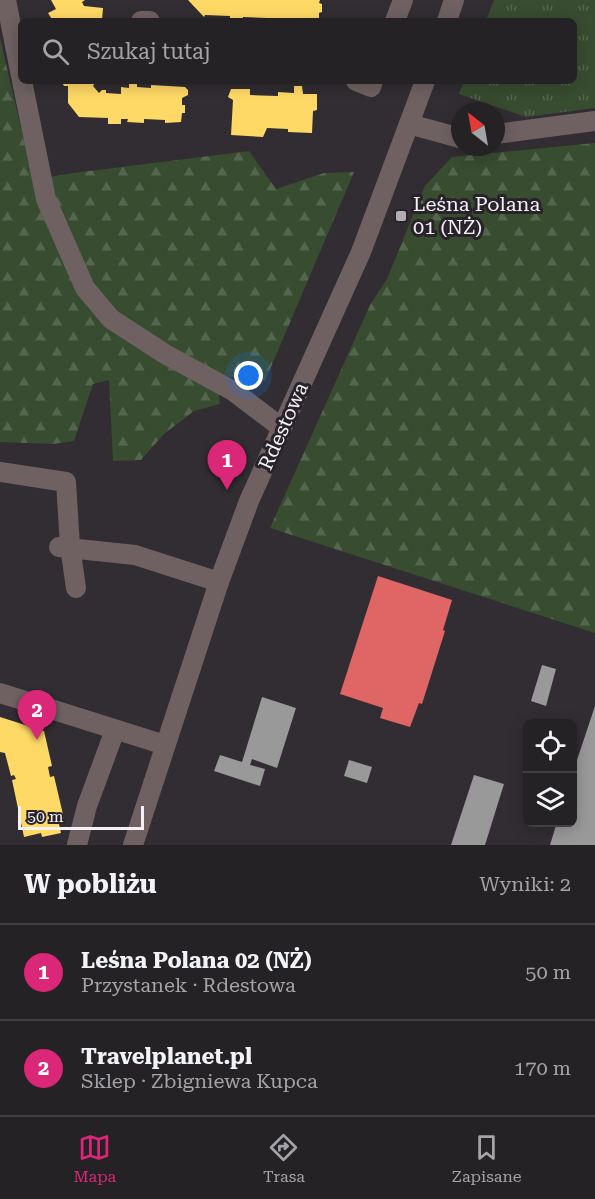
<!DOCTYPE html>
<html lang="pl">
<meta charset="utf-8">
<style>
body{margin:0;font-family:"Roboto Serif",serif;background:#2d2a2e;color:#f1f3f6}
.controls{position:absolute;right:18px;bottom:18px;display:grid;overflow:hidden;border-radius:9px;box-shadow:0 3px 15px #0003}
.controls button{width:54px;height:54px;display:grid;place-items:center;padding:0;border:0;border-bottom:2px solid #423f43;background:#252226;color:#f1f3f6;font:30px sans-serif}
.compass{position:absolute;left:451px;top:102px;width:54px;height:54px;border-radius:50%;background:#252226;box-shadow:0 3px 15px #0003;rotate:329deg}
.scale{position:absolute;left:18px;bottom:15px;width:126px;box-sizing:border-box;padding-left:6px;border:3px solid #f5f1f7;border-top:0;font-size:16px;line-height:21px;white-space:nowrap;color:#f5f1f7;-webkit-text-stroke:4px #28222a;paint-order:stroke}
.you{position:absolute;left:249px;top:376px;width:21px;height:21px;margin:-15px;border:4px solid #fff;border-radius:50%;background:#1a73e8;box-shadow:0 0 0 9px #1a73e833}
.badge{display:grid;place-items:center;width:39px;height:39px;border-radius:50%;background:#db2777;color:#fff;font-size:20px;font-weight:700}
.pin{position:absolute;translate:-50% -50px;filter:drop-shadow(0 2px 3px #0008)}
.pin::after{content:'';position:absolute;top:32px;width:21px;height:18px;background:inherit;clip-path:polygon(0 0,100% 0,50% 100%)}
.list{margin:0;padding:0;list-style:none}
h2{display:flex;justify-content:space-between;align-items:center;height:78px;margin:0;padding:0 24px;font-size:26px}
h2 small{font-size:20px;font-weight:400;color:#a3a4a7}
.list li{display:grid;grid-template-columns:39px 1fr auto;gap:18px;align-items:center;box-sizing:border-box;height:96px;padding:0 24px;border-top:2px solid #423f43}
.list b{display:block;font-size:22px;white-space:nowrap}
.list p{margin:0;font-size:20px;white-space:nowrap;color:#a3a4a7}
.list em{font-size:20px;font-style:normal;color:#a3a4a7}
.icon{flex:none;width:33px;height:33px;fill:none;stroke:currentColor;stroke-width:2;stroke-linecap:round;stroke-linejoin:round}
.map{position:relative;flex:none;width:595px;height:845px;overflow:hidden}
.search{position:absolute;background:#252226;box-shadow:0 3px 15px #0003;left:18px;right:18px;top:18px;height:66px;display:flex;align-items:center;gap:15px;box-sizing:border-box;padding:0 21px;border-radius:9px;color:#a3a4a7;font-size:22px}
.sheet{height:270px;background:#252226}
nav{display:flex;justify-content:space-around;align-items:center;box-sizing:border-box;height:84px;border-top:2px solid #423f43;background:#252226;font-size:16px;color:#a3a4a7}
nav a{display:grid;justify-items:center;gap:3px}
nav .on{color:#db2777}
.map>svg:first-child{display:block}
.grass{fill:url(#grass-tufts)}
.forest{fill:url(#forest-firs)}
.homes{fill:#ffd966}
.shops{fill:#e06666}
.industry{fill:#999}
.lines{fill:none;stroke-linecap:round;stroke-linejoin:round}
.minor{stroke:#6f6162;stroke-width:20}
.poi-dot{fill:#b0acb2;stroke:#28222a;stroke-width:2}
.labels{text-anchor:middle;stroke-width:6;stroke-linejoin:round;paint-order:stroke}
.poi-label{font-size:20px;fill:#f5f1f7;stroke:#28222a;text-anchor:start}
.street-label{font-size:20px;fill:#f5f1f7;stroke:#28222a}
</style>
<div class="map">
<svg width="595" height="845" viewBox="0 0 595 845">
<defs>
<pattern id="grass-tufts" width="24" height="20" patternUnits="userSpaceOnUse" patternTransform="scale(1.5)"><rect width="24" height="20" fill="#384c30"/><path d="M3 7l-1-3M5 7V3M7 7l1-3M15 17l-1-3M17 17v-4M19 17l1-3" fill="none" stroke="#55664f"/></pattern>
<pattern id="forest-firs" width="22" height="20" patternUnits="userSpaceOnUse" patternTransform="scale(1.5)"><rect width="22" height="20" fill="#384c30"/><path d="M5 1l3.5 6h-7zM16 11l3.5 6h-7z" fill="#55664f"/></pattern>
</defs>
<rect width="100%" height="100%" fill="#312d32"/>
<path class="grass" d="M 494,0 L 595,0 L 595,108 L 526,117 L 459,94 L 464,81 L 574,81 L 574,21 L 486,21 Z"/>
<g class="forest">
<path d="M 0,38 L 33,180 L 73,173 L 249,151 L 276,189 L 324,173 L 354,172 L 265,381 L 216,375 L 220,404 L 194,411 L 164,434 L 141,460 L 113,461 L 109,380 L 93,384 L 74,441 L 53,444 L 0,442 Z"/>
<path d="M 595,143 L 595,633 L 270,528 L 371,303 L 387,279 L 425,186 L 452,157 Z"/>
</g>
<g class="homes">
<path d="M 51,0 L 85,0 L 82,2 L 84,6 L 103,8 L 102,21 L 53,21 L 48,13 L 56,9 Z"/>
<path d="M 188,0 L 320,0 L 319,3 L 322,4 L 322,12 L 319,13 L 319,20 L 243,17 L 243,21 L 230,21 L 230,16 L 205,15 L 204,17 Z"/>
<path d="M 61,81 L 96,81 L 93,86 L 99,93 L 102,90 L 106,90 L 106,93 L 121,94 L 121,87 L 129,88 L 129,83 L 137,84 L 137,87 L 151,88 L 151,85 L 185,87 L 188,90 L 188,95 L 182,98 L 182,105 L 185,105 L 185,113 L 182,113 L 181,122 L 165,123 L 165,120 L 144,119 L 144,123 L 127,122 L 128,119 L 121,119 L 121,124 L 108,124 L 108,118 L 79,117 L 68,103 L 68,86 L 64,86 Z"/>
<path d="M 294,86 L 302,86 L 303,94 L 317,94 L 317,110 L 313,111 L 312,133 L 288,132 L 288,129 L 267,128 L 263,137 L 231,135 L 233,100 L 228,97 L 231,89 L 250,89 L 250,95 L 278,96 L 278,92 L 294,93 Z"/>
<path d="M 0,717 L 44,731 L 52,766 L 48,767 L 50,777 L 54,776 L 65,823 L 59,824 L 61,833 L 42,837 L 41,833 L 24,837 L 12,780 L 16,779 L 14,775 L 11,776 L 5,753 L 0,752 Z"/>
</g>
<path class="shops" d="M 378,576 L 452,600 L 443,630 L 445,631 L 422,704 L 419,703 L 410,727 L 380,718 L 383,708 L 340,694 Z"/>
<g class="industry">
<path d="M 542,665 L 556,669 L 546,706 L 531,701 Z"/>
<path d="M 262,697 L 296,708 L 277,768 L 252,759 L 250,765 L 265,769 L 260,786 L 214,771 L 220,755 L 242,762 Z"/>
<path d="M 595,706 L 595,845 L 550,845 L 557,822 L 572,822 L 572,775 Z"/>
<path d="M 349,760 L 372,767 L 367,783 L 344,776 Z"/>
<path d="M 474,775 L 504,784 L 485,845 L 451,845 Z"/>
</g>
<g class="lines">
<g class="minor">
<path d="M 6,0 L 21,76"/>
<path d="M 141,21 L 150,21"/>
<path d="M 395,21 L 403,0"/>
<path d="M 447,21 L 454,0"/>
<path d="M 22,81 L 46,199 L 85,288 L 111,319 L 165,354 L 233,391 L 282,428"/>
<path d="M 356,81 L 371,87 L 373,81"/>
<path d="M 409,124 L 460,138"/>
<path d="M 496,134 L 595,121"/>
<path d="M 0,472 L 66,482 L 70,546 L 76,588"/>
<path d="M 59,547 L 135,555 L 219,582"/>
<path d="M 0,693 L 165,745"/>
<path d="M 77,845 L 87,806 L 115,730"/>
<path d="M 133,845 L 219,582 L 249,501 L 361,252 L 425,81"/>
</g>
</g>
<rect class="poi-dot" x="395" y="210" width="12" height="12" rx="3"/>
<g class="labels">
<g class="poi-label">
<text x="413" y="211">Leśna Polana<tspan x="413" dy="23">01 (NŻ)</tspan></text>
</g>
<g class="street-label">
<text transform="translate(283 426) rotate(-66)" y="7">Rdestowa</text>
</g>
</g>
</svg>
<div class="controls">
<button><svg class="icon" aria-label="locate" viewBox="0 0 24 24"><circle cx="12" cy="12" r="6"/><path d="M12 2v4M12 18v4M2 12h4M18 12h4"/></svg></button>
<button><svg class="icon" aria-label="layers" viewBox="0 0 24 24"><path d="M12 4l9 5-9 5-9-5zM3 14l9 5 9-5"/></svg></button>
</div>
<svg class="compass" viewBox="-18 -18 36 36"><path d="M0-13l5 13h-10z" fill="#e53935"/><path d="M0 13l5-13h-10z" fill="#a3a4a7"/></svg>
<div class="scale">50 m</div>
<div class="you"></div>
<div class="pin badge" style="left:227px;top:490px">1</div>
<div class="pin badge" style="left:37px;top:740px">2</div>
<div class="search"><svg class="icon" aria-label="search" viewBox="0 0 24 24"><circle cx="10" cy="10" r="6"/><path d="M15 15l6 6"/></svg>Szukaj tutaj</div>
</div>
<section class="sheet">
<h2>W pobliżu<small>Wyniki: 2</small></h2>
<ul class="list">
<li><span class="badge">1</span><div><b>Leśna Polana 02 (NŻ)</b><p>Przystanek · Rdestowa</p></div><em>50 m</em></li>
<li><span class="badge">2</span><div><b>Travelplanet.pl</b><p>Sklep · Zbigniewa Kupca</p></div><em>170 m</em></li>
</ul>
</section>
<nav>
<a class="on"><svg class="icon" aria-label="map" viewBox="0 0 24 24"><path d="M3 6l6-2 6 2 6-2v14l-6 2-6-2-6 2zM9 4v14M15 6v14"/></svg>Mapa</a>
<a><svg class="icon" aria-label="directions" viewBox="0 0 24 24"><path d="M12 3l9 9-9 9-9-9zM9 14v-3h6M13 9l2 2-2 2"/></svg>Trasa</a>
<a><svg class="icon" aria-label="saved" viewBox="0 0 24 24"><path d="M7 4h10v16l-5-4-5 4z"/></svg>Zapisane</a>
</nav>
